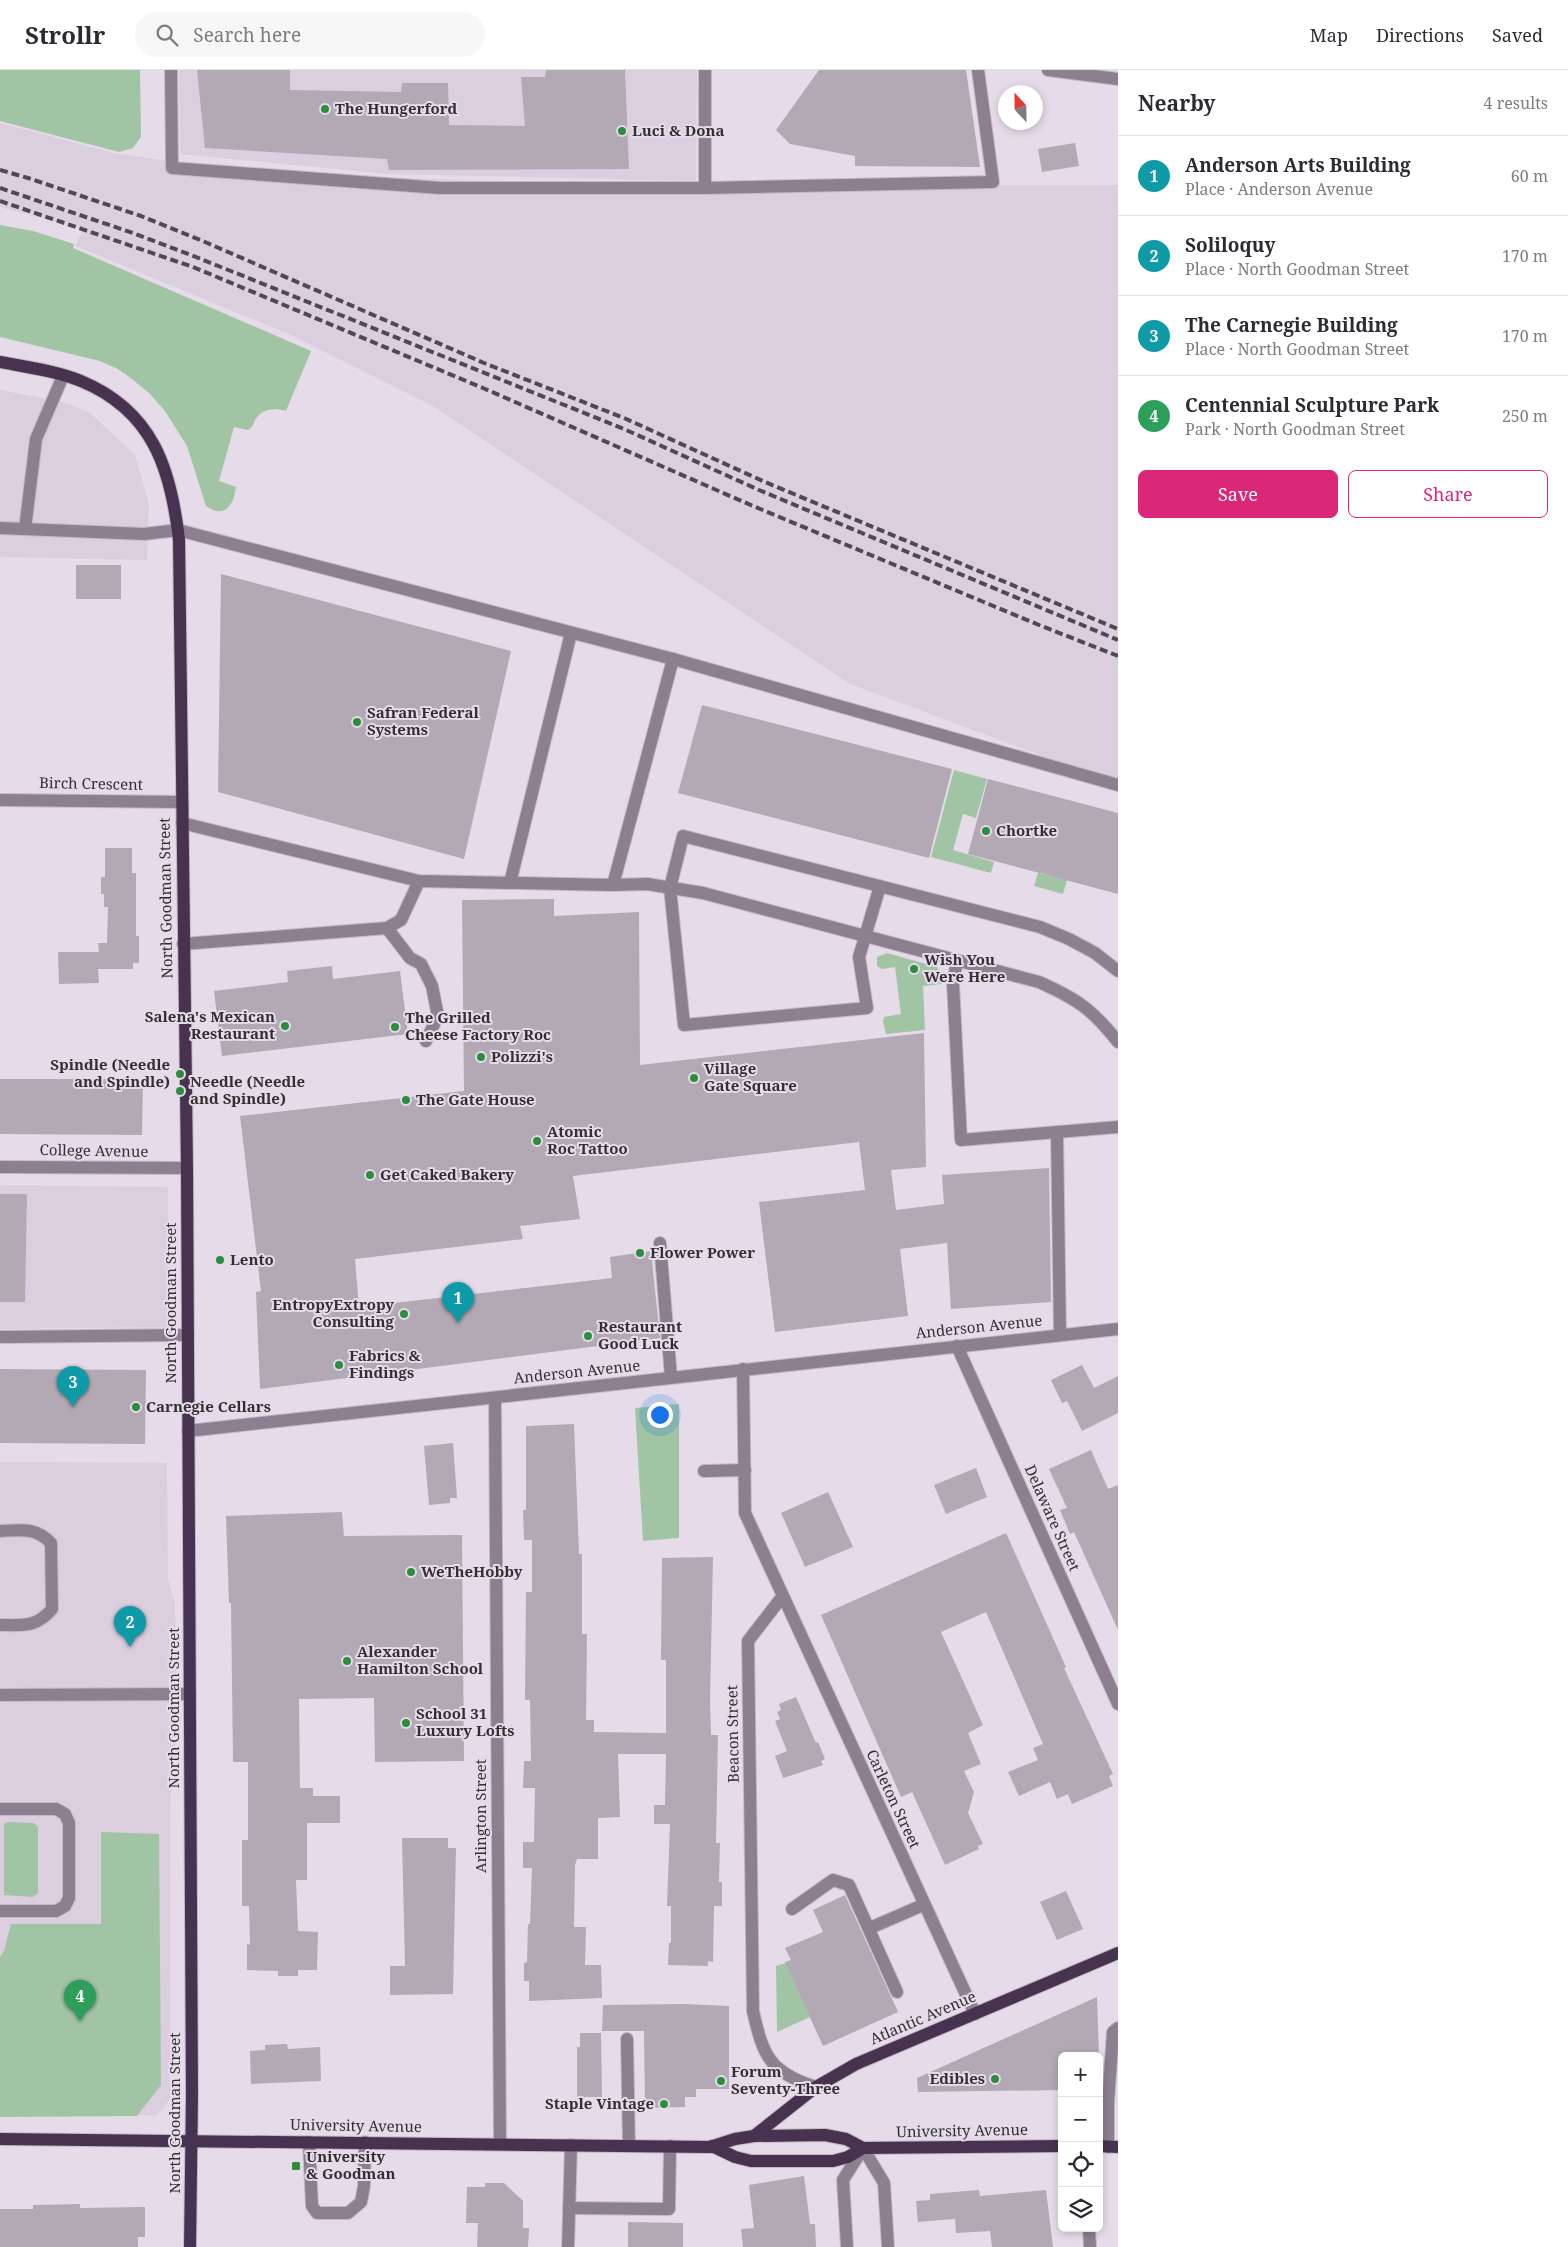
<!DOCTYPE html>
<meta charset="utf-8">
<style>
body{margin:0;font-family:"Noto Serif",serif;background:#f7f7f7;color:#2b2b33}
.controls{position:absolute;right:15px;bottom:15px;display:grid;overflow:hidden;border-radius:8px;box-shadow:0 2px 8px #0003}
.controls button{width:45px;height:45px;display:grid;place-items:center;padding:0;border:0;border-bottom:1px solid #e1e1e2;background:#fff;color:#2b2b33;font:25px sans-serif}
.compass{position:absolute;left:998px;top:15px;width:45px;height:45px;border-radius:50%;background:#fff;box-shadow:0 2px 8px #0003;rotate:338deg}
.you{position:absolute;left:659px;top:1344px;width:18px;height:18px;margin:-12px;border:4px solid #fff;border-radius:50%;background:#1a73e8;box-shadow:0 0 0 8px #1a73e833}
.badge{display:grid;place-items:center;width:32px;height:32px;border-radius:50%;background:#db2777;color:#fff;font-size:16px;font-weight:700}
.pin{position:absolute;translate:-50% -41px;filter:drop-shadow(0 1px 2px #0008)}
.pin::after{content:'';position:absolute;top:26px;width:18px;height:15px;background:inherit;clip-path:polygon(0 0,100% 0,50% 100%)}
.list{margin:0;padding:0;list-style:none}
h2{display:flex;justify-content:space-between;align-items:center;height:65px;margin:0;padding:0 20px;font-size:21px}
h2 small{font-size:16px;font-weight:400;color:#7c7c81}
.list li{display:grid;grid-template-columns:32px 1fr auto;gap:15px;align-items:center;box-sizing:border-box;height:80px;padding:0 20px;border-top:1px solid #e1e1e2}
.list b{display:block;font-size:19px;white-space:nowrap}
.list p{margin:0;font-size:16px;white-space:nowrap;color:#7c7c81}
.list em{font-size:16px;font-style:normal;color:#7c7c81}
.actions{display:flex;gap:10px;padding:15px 20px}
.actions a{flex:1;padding:11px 0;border:1px solid #db2777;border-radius:8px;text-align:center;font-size:18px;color:#db2777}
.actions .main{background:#db2777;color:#fff}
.icon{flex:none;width:28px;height:28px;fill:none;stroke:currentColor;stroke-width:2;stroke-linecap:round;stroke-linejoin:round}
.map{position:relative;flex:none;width:1118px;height:2177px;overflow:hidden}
header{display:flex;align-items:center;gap:30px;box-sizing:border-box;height:70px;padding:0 25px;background:#fff;border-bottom:1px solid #e1e1e2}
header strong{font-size:24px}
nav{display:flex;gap:28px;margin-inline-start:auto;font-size:18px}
.search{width:350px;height:45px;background:#f7f7f7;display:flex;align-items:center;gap:12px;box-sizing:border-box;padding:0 18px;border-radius:28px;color:#7c7c81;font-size:19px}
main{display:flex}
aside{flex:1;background:#fff}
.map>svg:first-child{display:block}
.built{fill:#dbcedf}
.green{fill:#a1c4a4}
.building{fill:#b2a9b5}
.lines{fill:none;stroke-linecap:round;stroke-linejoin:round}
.minor-casing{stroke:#c2b9c5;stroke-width:14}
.major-casing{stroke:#c2b9c5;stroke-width:14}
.minor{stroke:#8c7f90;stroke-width:12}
.major{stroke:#47334f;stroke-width:12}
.rail{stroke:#4e4a4f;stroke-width:4;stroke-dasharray:8 4;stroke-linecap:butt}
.poi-dot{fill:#2d8c3f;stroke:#e6dce9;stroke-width:2}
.labels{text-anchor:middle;stroke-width:4;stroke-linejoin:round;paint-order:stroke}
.poi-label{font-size:15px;font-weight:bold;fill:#322f33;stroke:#e6dce9;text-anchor:start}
.street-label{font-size:15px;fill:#322f33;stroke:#e6dce9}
</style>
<header>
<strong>Strollr</strong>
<div class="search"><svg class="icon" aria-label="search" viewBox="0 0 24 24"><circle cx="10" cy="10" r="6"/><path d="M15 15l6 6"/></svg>Search here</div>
<nav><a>Map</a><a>Directions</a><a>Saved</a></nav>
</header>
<main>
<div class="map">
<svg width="1118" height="2177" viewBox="0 0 1118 2177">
<rect width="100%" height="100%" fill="#e6dce9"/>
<g class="built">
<path d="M 179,0 L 697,0 L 696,111 L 388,104 L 180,84 Z"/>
<path d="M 0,53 L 114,83 L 250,103 L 705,118 L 835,115 L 1118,115 L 1118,714 L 850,614 L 431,335 L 293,266 L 76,176 L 83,159 L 0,137 Z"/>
<path d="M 0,320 L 64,332 L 90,343 L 135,385 L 149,435 L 147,490 L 0,487 Z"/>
<path d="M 0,1115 L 168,1117 L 169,1257 L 0,1259 Z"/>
<path d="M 0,1392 L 167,1393 L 168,1510 L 175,1533 L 177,1652 L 170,1738 L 170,2028 L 164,2038 L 155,2045 L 0,2047 Z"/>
</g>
<g class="green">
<path d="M 0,0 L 140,0 L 141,67 L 133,78 L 119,82 L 0,51 Z"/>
<path d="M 0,155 L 33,161 L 74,174 L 73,178 L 311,281 L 286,341 C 275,338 262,338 255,350 C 253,355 253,357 248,360 L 234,357 L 219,411 L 236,417 C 234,434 225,450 206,436 L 187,376 L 165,341 L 150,324 L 132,309 L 118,299 L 100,291 L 0,267 Z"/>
<path d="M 954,700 L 987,709 L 976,748 L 963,744 L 953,780 L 994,792 L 991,803 L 931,787 Z"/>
<path d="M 1038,803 L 1067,810 L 1063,824 L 1034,816 Z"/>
<path d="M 887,883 L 937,897 L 942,905 L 941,914 L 923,916 L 925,960 L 886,964 L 883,951 L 884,947 L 901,944 L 895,897 L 882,899 L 877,896 L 877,887 Z"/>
<path d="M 679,1334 L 679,1468 L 643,1471 L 635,1338 Z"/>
<path d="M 8,1752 L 34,1753 L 38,1757 L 38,1823 L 33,1827 L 4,1825 L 4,1754 Z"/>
<path d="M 101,1762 L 159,1764 L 161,2015 L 137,2046 L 0,2047 L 0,1887 L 4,1881 L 11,1854 L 101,1854 Z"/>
<path d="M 786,1893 L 810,1947 L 777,1962 L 776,1896 Z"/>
</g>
<g class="building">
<path d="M 197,0 L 290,0 L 290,20 L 401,22 L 402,13 L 448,13 L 449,55 L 525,56 L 521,7 L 545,7 L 546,0 L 625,0 L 629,99 L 389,100 L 387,89 L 205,78 Z"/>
<path d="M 819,0 L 966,0 L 980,97 L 855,96 L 855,86 L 790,74 L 776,60 Z"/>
<path d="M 1075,73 L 1079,96 L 1042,102 L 1038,79 Z"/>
<rect x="76" y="495" width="45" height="34"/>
<path d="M 221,504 L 511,581 L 464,789 L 218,722 Z"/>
<path d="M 702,635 L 952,699 L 929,788 L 678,723 Z"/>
<path d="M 988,709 L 1118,743 L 1118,824 L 968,784 Z"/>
<path d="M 105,778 L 132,778 L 132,803 L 136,803 L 136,866 L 139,866 L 139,893 L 133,893 L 133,899 L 98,899 L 99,913 L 59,914 L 58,882 L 99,882 L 98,873 L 107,873 L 108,837 L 104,837 L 104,824 L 101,824 L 101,807 L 105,807 Z"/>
<path d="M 554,829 L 554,846 L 639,842 L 640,995 L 924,963 L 926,1097 L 891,1100 L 896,1140 L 944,1134 L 942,1105 L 1049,1098 L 1051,1232 L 951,1239 L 947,1173 L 900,1179 L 908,1246 L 775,1262 L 759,1132 L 865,1120 L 859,1072 L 573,1106 L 580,1149 L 520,1156 L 523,1169 L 355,1189 L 359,1237 L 612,1208 L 610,1187 L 651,1181 L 660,1268 L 260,1319 L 256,1222 L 261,1221 L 240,1046 L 464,1021 L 462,830 Z"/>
<path d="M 332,896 L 333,909 L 400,901 L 408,964 L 222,986 L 214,921 L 288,912 L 287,901 Z"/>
<path d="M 0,1009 L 143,1009 L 142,1065 L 0,1064 Z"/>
<path d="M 0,1124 L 27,1124 L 25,1232 L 0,1232 Z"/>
<path d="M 1082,1295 L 1094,1318 L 1118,1306 L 1118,1343 L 1082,1361 L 1067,1331 L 1062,1333 L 1051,1310 Z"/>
<path d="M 0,1299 L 146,1300 L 145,1374 L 0,1373 Z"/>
<path d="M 574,1354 L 579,1484 L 582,1484 L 582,1564 L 587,1564 L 586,1650 L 594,1650 L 594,1662 L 666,1663 L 666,1590 L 661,1590 L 662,1488 L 713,1487 L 710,1630 L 711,1665 L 718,1665 L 716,1773 L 720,1773 L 719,1812 L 722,1812 L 722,1836 L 714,1836 L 713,1892 L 708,1891 L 708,1896 L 668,1895 L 669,1873 L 671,1873 L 671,1836 L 667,1836 L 670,1754 L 654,1754 L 654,1735 L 665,1735 L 666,1684 L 618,1684 L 620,1747 L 598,1748 L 598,1789 L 577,1789 L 575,1795 L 574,1857 L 586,1857 L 585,1895 L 601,1895 L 602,1928 L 529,1931 L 529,1911 L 524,1911 L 524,1893 L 527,1892 L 528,1854 L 530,1854 L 532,1798 L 523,1798 L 523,1772 L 534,1772 L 535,1718 L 523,1718 L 524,1691 L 531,1691 L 530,1630 L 525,1630 L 526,1522 L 532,1522 L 532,1470 L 524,1470 L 523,1440 L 526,1440 L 526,1356 Z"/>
<path d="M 453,1373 L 457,1428 L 450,1428 L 450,1433 L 429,1435 L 424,1376 Z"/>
<path d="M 1091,1380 L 1108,1419 L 1118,1415 L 1118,1560 L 1074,1462 L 1070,1464 L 1060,1440 L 1067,1438 L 1049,1399 Z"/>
<path d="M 976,1398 L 987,1427 L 946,1444 L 934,1415 Z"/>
<path d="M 828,1422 L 853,1477 L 805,1497 L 781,1443 Z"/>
<path d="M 342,1442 L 344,1466 L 462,1465 L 464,1691 L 375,1692 L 374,1628 L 299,1629 L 300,1718 L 313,1718 L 313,1726 L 340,1726 L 340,1753 L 307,1753 L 307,1810 L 296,1810 L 298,1861 L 318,1862 L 317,1900 L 298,1900 L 298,1906 L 278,1906 L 278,1901 L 247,1900 L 247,1874 L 250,1875 L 249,1836 L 242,1836 L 242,1770 L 248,1770 L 248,1692 L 233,1692 L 231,1533 L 229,1533 L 226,1446 Z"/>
<path d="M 1006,1463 L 1066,1597 L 1064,1598 L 1113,1704 L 1109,1706 L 1113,1716 L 1072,1734 L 1068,1724 L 1057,1729 L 1050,1712 L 1019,1726 L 1008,1702 L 1038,1690 L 1033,1678 L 1043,1674 L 986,1542 L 941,1562 L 983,1655 L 968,1663 L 981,1694 L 964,1701 L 974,1722 L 968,1743 L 983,1774 L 978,1776 L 979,1779 L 945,1795 L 912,1722 L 901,1727 L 821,1545 Z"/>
<path d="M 796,1627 L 816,1673 L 818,1672 L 825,1689 L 821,1691 L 823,1695 L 783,1708 L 775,1686 L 787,1681 L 775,1651 L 780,1649 L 777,1642 L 781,1640 L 779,1634 Z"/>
<path d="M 402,1768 L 448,1768 L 448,1778 L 456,1778 L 453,1924 L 390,1925 L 390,1896 L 405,1896 Z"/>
<path d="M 1066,1821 L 1083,1859 L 1057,1870 L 1040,1832 Z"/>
<path d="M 845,1825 L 898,1942 L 823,1976 L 785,1892 L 791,1890 L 785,1878 L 823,1862 L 813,1840 Z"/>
<path d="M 1097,1927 L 1099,1986 L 1062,1986 L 1062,2020 L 918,2022 L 917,2008 Z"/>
<path d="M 684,1934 L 729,1936 L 729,2019 L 696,2019 L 696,2027 L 685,2027 L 685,2037 L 645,2038 L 644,1961 L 602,1961 L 603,1935 Z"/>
<path d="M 580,1963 L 601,1963 L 602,2027 L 577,2027 L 577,1977 L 580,1977 Z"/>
<path d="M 287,1974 L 288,1979 L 320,1977 L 321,2011 L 251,2014 L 250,1981 L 265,1980 L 265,1975 Z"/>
<path d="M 804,2106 L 810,2154 L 815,2154 L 816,2177 L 743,2177 L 741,2159 L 754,2158 L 749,2115 Z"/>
<path d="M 485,2113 L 504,2113 L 523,2131 L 523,2158 L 529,2158 L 528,2177 L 477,2177 L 478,2153 L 466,2153 L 467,2117 L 485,2117 Z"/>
<path d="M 979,2120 L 980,2126 L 1046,2120 L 1053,2177 L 992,2177 L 990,2161 L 956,2163 L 955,2149 L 918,2152 L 916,2131 L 930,2130 L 930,2124 Z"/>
<path d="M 80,2134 L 80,2138 L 145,2137 L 145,2167 L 138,2167 L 138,2177 L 0,2177 L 0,2139 L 33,2139 L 33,2135 Z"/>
<path d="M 628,2152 L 683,2153 L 683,2177 L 628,2177 Z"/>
</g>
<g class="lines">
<defs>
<g id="minor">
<path d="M 171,0 L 172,98 L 440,118 L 705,118 L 705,0"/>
<path d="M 1048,0 L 1118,9"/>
<path d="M 705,118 L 993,112 L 978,0"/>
<path d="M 0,458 L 144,464 L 178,460 L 673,589 L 613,815"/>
<path d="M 25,459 L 36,369 L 63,306"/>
<path d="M 673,589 L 1118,715"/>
<path d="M 0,730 L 181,732"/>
<path d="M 182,753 L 419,811 L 613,815 L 647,814 L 703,823 L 1039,912 C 1077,929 1092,939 1118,972"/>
<path d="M 510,813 L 571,563"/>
<path d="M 880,816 L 859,887 L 867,938 L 684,955 L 670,818 L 683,766 L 1040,857 L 1069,869 L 1095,883 L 1118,901"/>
<path d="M 387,858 L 410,888 L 421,894 L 432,916 L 438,946 L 426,971"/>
<path d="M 183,874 L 387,858 L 401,850 L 419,811"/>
<path d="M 957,891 L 953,913 L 961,1070 L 1118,1057"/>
<path d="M 1057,1062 L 1060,1265"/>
<path d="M 0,1097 L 187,1098"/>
<path d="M 660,1173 L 671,1307"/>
<path d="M 0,1267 L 188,1265"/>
<path d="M 957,1276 L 1118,1634"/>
<path d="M 743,1299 L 745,1443 L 975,1944"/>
<path d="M 495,1328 L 500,2074"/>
<path d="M 188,1361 L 1118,1259"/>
<path d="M 704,1401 L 745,1400"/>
<path d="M 0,1461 C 21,1460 36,1457 51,1473 L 52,1539 C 36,1558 23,1555 0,1555"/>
<path d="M 782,1527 L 748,1571 L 753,1941 C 763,1986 770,2003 816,2017"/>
<path d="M 0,1625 L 190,1624"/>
<path d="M 0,1739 L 56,1739 L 65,1744 L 69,1753 L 69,1828 L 65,1836 L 56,1841 L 0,1841"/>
<path d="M 792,1839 L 833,1810 L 849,1815 L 897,1922"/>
<path d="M 870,1858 L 923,1835"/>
<path d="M 627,1969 L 629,2076"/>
<path d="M 309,2072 L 312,2136 L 317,2143 L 348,2143 L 361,2132 L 364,2116 L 365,2072"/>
<path d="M 1108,2077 L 1108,2033 L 1113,1962 L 1118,1958"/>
<path d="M 569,2138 L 669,2139 L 670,2076"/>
<path d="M 1089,2158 L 1090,2177"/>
<path d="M 568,2177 L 571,2075"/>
<path d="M 847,2177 L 843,2110 L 863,2078 L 884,2113 L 888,2177"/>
</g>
<g id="major">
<path d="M 0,292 C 27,297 56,301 81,311 C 153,341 171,399 179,470 L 187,1098 L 192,2025 L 190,2177"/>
<path d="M 754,2066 L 816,2017 L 856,1994 L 1118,1883"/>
<path d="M 0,2069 L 710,2077 L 735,2069 L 754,2066 L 825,2065 L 846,2069 L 863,2078 L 1062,2076"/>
<path d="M 712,2076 L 735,2087 L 751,2091 L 833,2091 L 848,2087 L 863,2078"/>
<path d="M 1099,2076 L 1118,2077"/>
</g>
</defs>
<use href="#minor" class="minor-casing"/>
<use href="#major" class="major-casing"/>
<use href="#minor" class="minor"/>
<use href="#major" class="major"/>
<g class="rail">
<path d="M 0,100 L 28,108 L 141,146 L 205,172 L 484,293 L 624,348 L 765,412 L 1118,559"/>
<path d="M 0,118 L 133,163 L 196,187 L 624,359 L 759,420 L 1118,570"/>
<path d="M 0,131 L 193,197 L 483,318 L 753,436 L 1039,555 L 1118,586"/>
</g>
</g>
<g class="poi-dot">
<circle cx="325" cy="39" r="5"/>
<circle cx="622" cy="61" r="5"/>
<circle cx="357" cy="652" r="5"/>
<circle cx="986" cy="761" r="5"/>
<circle cx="914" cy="899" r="5"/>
<circle cx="285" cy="956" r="5"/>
<circle cx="395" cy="957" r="5"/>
<circle cx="481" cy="987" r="5"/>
<circle cx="180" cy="1004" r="5"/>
<circle cx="694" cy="1008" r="5"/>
<circle cx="180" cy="1021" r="5"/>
<circle cx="406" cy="1030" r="5"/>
<circle cx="537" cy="1071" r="5"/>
<circle cx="370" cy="1105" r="5"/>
<circle cx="640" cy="1183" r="5"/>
<circle cx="220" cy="1190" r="5"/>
<circle cx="404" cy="1244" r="5"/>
<circle cx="588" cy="1266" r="5"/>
<circle cx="339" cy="1295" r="5"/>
<circle cx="136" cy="1337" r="5"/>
<circle cx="411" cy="1502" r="5"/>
<circle cx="347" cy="1591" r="5"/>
<circle cx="406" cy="1653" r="5"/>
<circle cx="995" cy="2009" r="5"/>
<circle cx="721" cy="2011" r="5"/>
<circle cx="664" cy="2034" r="5"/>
<rect x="291" y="2091" width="10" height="10" rx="2.5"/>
</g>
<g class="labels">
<g class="poi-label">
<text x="335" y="44">The Hungerford</text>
<text x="632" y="66">Luci &amp; Dona</text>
<text x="367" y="648">Safran Federal<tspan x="367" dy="17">Systems</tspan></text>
<text x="996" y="766">Chortke</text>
<text x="924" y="895">Wish You<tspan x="924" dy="17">Were Here</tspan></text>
<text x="275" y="952" text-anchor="end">Salena's Mexican<tspan x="275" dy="17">Restaurant</tspan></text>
<text x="405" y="953">The Grilled<tspan x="405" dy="17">Cheese Factory Roc</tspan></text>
<text x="491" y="992">Polizzi's</text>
<text x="170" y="1000" text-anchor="end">Spindle (Needle<tspan x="170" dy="17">and Spindle)</tspan></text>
<text x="704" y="1004">Village<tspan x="704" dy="17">Gate Square</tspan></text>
<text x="190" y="1017">Needle (Needle<tspan x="190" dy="17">and Spindle)</tspan></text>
<text x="416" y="1035">The Gate House</text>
<text x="547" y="1067">Atomic<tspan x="547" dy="17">Roc Tattoo</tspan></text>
<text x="380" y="1110">Get Caked Bakery</text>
<text x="650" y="1188">Flower Power</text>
<text x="230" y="1195">Lento</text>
<text x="394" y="1240" text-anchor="end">EntropyExtropy<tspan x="394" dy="17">Consulting</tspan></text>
<text x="598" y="1262">Restaurant<tspan x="598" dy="17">Good Luck</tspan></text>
<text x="349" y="1291">Fabrics &amp;<tspan x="349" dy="17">Findings</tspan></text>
<text x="146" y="1342">Carnegie Cellars</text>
<text x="421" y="1507">WeTheHobby</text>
<text x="357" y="1587">Alexander<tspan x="357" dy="17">Hamilton School</tspan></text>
<text x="416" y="1649">School 31<tspan x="416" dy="17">Luxury Lofts</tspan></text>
<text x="731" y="2007">Forum<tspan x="731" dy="17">Seventy-Three</tspan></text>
<text x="985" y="2014" text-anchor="end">Edibles</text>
<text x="654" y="2039" text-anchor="end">Staple Vintage</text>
<text x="306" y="2092">University<tspan x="306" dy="17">&amp; Goodman</tspan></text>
</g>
<g class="street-label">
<text transform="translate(91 714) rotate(1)" y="5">Birch Crescent</text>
<text transform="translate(166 828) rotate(-91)" y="5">North Goodman Street</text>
<text transform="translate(94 1081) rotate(1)" y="5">College Avenue</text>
<text transform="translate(171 1233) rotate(-90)" y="5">North Goodman Street</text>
<text transform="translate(979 1257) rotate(-6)" y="5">Anderson Avenue</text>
<text transform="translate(577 1302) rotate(-6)" y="5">Anderson Avenue</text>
<text transform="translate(1052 1448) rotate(66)" y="5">Delaware Street</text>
<text transform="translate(174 1638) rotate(-90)" y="5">North Goodman Street</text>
<text transform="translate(733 1664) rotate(-91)" y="5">Beacon Street</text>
<text transform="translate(893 1729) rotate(65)" y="5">Carleton Street</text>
<text transform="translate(481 1746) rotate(-90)" y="5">Arlington Street</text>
<text transform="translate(923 1948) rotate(-23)" y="5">Atlantic Avenue</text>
<text transform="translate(175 2043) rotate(-90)" y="5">North Goodman Street</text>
<text transform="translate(356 2056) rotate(1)" y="5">University Avenue</text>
<text transform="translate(962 2061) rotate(-1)" y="5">University Avenue</text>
</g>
</g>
</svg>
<div class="controls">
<button>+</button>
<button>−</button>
<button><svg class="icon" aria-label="locate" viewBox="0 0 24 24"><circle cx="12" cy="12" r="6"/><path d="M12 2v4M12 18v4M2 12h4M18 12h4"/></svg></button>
<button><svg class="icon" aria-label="layers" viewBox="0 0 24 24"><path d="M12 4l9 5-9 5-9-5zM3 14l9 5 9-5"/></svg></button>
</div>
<svg class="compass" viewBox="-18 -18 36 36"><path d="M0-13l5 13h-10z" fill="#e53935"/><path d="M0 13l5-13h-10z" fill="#7c7c81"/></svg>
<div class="you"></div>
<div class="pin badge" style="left:458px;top:1253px;background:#0f9aa8">1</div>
<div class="pin badge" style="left:130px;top:1577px;background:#0f9aa8">2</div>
<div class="pin badge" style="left:73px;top:1337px;background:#0f9aa8">3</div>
<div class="pin badge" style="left:80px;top:1951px;background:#2e9e5b">4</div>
</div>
<aside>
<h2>Nearby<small>4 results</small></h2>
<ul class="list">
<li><span class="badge" style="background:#0f9aa8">1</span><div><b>Anderson Arts Building</b><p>Place · Anderson Avenue</p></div><em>60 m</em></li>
<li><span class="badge" style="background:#0f9aa8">2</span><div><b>Soliloquy</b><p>Place · North Goodman Street</p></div><em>170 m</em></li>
<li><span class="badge" style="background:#0f9aa8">3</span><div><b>The Carnegie Building</b><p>Place · North Goodman Street</p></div><em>170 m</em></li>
<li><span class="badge" style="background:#2e9e5b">4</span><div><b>Centennial Sculpture Park</b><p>Park · North Goodman Street</p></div><em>250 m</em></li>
</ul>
<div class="actions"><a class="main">Save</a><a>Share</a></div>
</aside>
</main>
